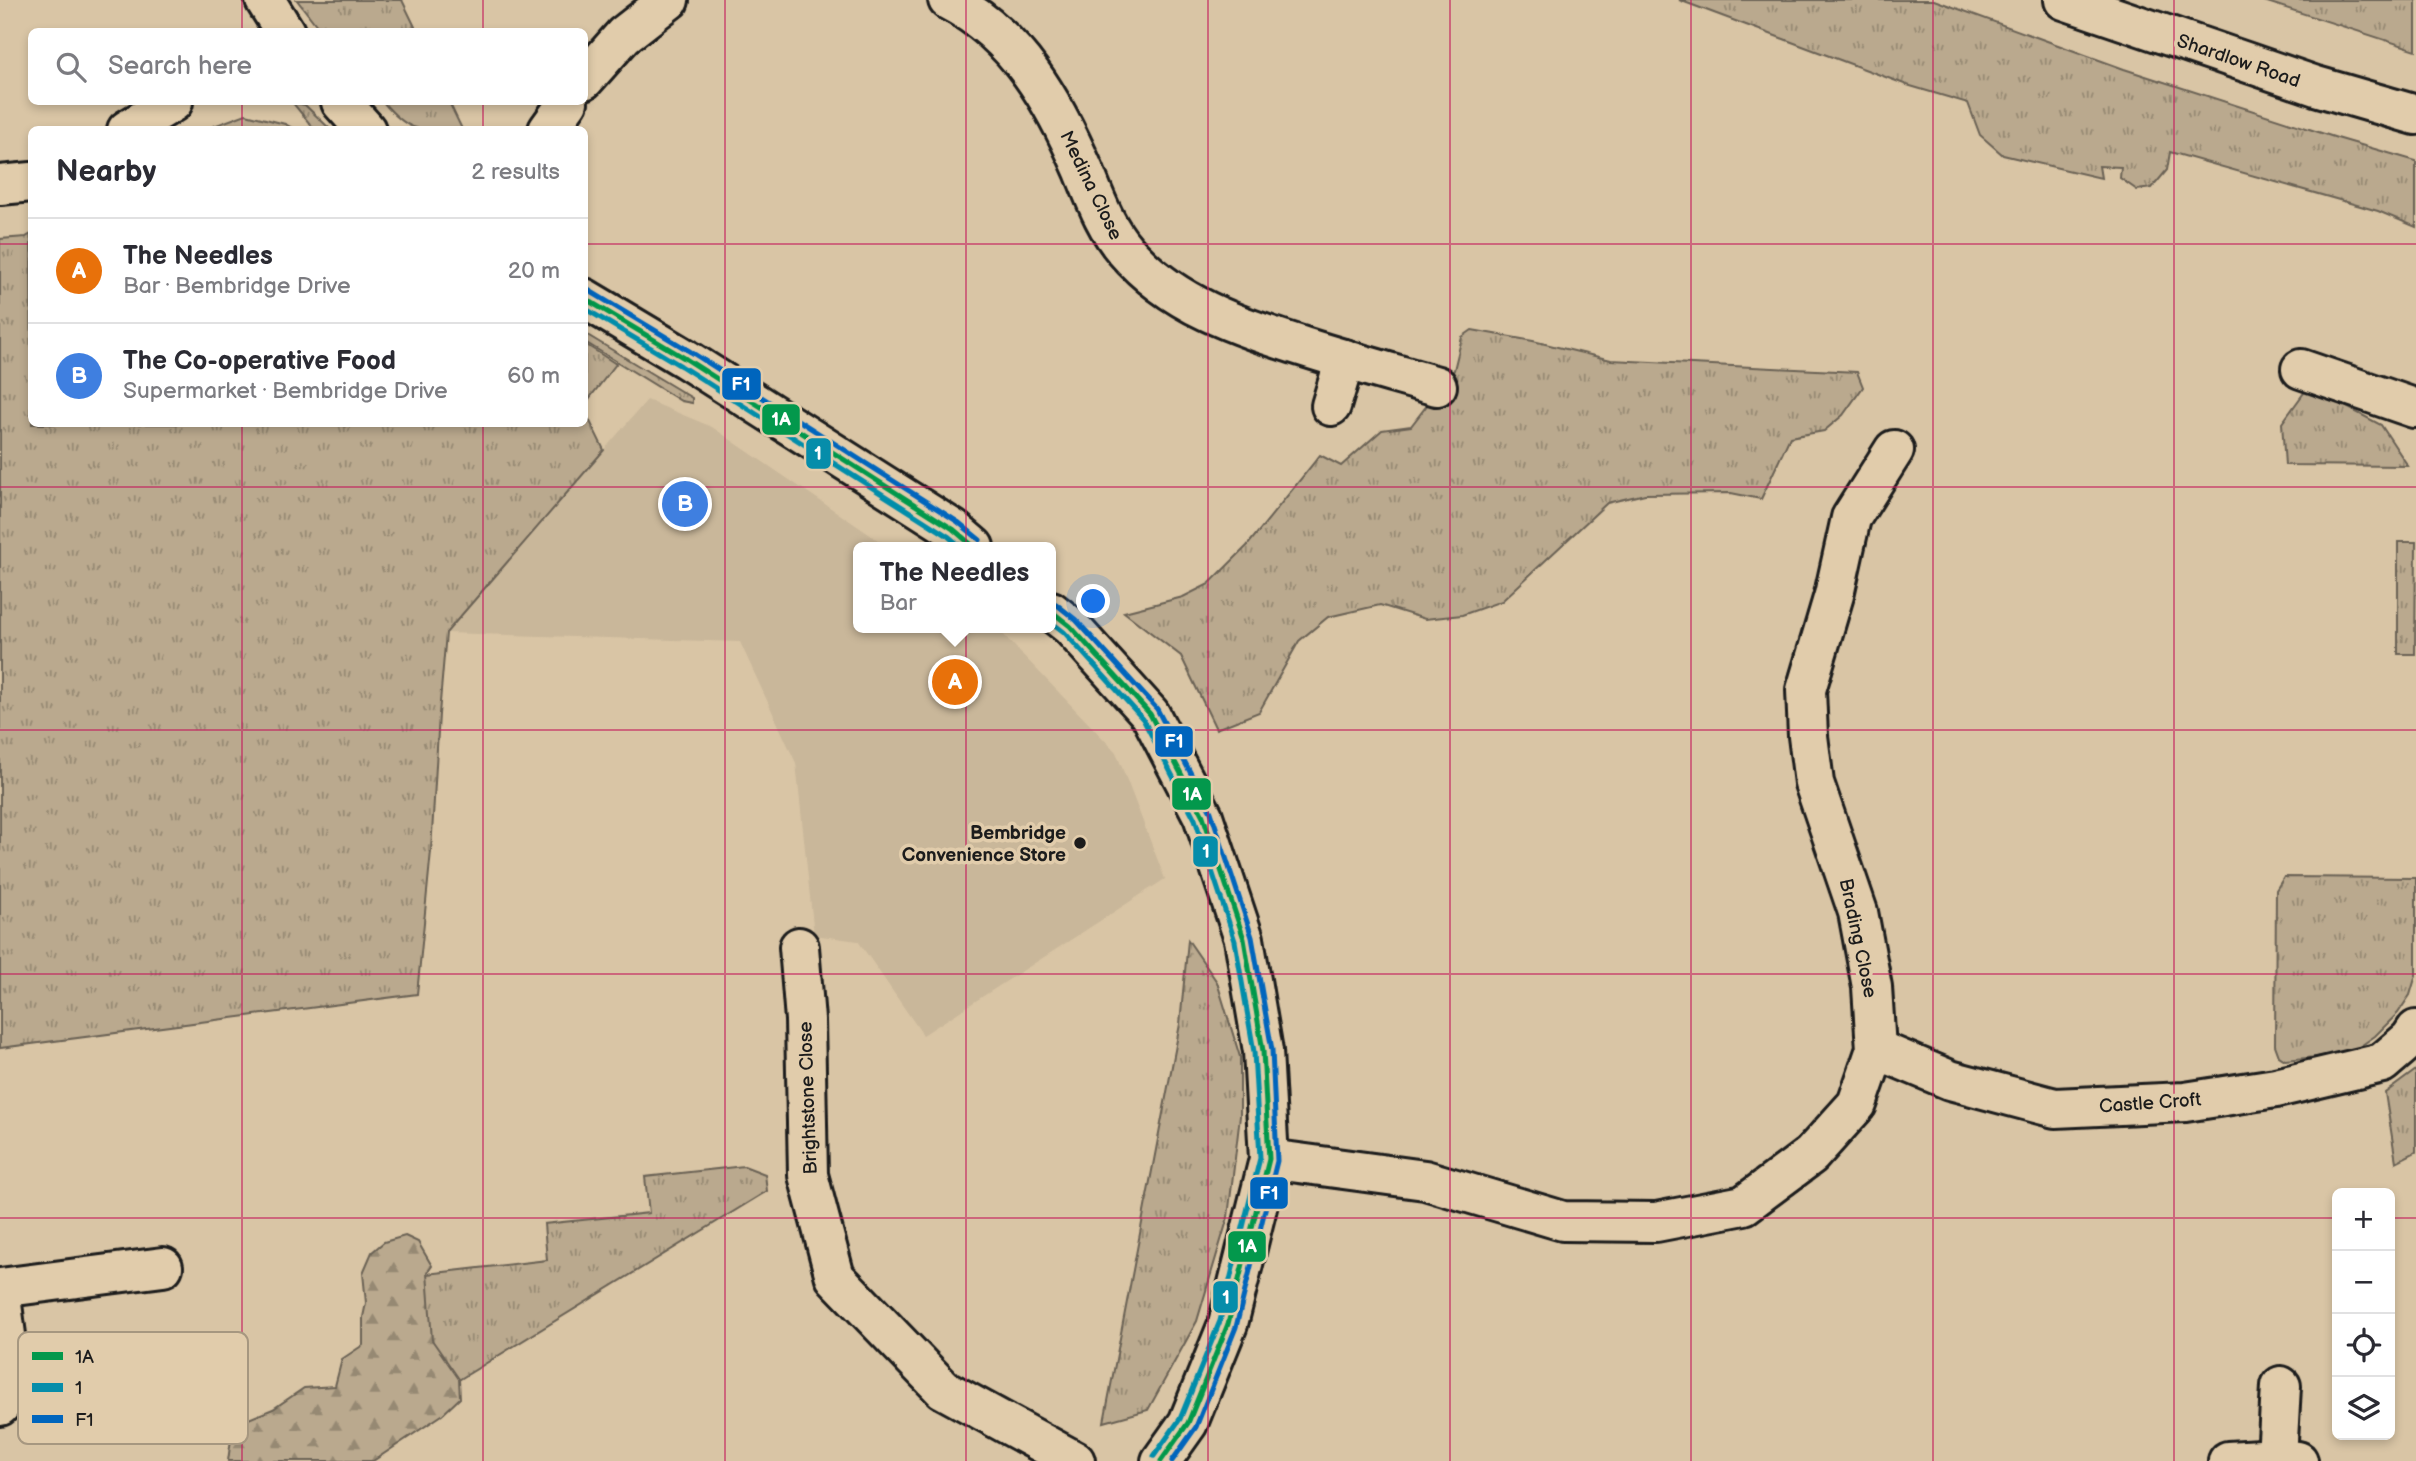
<!DOCTYPE html>
<meta charset="utf-8">
<style>
body{margin:0;font-family:"Balsamiq Sans",sans-serif;background:#f7f7f7;color:#2b2b33}
.controls{position:absolute;right:21px;bottom:21px;display:grid;overflow:hidden;border-radius:10px;box-shadow:0 4px 10px #0003}
.controls button{width:63px;height:63px;display:grid;place-items:center;padding:0;border:0;border-bottom:2px solid #e1e1e2;background:#fff;color:#2b2b33;font:35px sans-serif}
.you{position:absolute;left:1094px;top:602px;width:24px;height:24px;margin:-18px;border:5px solid #fff;border-radius:50%;background:#1a73e8;box-shadow:0 0 0 10px #1a73e833}
.badge{display:grid;place-items:center;width:46px;height:46px;border-radius:50%;background:#0f766e;color:#fff;font-size:23px;font-weight:700}
.pin{position:absolute;translate:-50% -50%;border:4px solid #fff;box-shadow:0 2px 7px #0006}
.popup{position:absolute;left:853px;top:542px;width:203px;height:91px;box-sizing:border-box;display:grid;place-content:center;border-radius:10px;background:#fff;filter:drop-shadow(0 2px 5px #0005);font-size:23px;white-space:nowrap;color:#7c7c81}
.popup b{font-size:26px;color:#2b2b33}
.popup::after{content:'';position:absolute;left:50%;top:100%;margin-left:-14px;border:14px solid transparent;border-top-color:#fff}
.list{margin:0;padding:0;list-style:none}
h2{display:flex;justify-content:space-between;align-items:center;height:91px;margin:0;padding:0 28px;font-size:30px}
h2 small{font-size:23px;font-weight:400;color:#7c7c81}
.list li{display:grid;grid-template-columns:46px 1fr auto;gap:21px;align-items:center;box-sizing:border-box;height:105px;padding:0 28px;border-top:2px solid #e1e1e2}
.list b{display:block;font-size:26px;white-space:nowrap}
.list p{margin:0;font-size:23px;white-space:nowrap;color:#7c7c81}
.list em{font-size:23px;font-style:normal;color:#7c7c81}
.icon{flex:none;width:38px;height:38px;fill:none;stroke:currentColor;stroke-width:2;stroke-linecap:round;stroke-linejoin:round}
.map{position:relative;flex:none;width:2416px;height:1461px;overflow:hidden}
.search{position:absolute;background:#fff;box-shadow:0 4px 10px #0003;left:28px;top:28px;width:560px;height:77px;display:flex;align-items:center;gap:18px;box-sizing:border-box;padding:0 24px;border-radius:10px;color:#7c7c81;font-size:26px}
.panel{position:absolute;background:#fff;box-shadow:0 4px 10px #0003;left:28px;top:126px;width:560px;height:301px;border-radius:10px}
.map>svg:first-child{display:block}
.built{fill:#c9b79a}
.grass{fill:url(#grass-tufts);stroke:#6b6255;stroke-width:2}
.forest{fill:url(#forest-firs);stroke:#6b6255;stroke-width:2}
.lines{fill:none;stroke-linecap:round;stroke-linejoin:round}
.street-casing{stroke:#1c1c1c;stroke-width:44}
.secondary-casing{stroke:#1c1c1c;stroke-width:44}
.street{stroke:#e1ccab;stroke-width:38}
.secondary{stroke:#e1ccab;stroke-width:38}
.bus-1-casing{stroke:#e1ccab;stroke-width:10}
.bus-2-casing{stroke:#e1ccab;stroke-width:10}
.bus-3-casing{stroke:#e1ccab;stroke-width:10}
.bus-1{stroke:#03984c;stroke-width:5}
.bus-2{stroke:#068daa;stroke-width:5}
.bus-3{stroke:#0065bd;stroke-width:5}
.grid{fill:none;stroke:#c2185b;stroke-width:2;stroke-opacity:0.55}
.poi-dot{fill:#1c1c1c;stroke:#e1ccab;stroke-width:2.5}
.labels{text-anchor:middle;stroke-width:7;stroke-linejoin:round;paint-order:stroke}
.street-label{font-size:19px;fill:#1c1c1c;stroke:#e1ccab}
.poi-label{font-size:19px;font-weight:bold;fill:#1c1c1c;stroke:#e1ccab;text-anchor:end}
.key{fill:#e1ccab;stroke:#a69780;stroke-width:2}
.key-label{font-size:19px;fill:#1c1c1c}
.line-badge{stroke:#e1ccab;stroke-width:2.5}
.badge-label{font-size:19px;text-anchor:middle;font-weight:bold;fill:#fff}
</style>
<div class="map">
<svg width="2416" height="1461" viewBox="0 0 2416 1461">
<defs>
<pattern id="grass-tufts" width="24" height="20" patternUnits="userSpaceOnUse" patternTransform="scale(1.75)"><rect width="24" height="20" fill="#baa98e"/><path d="M3 7l-1-3M5 7V3M7 7l1-3M15 17l-1-3M17 17v-4M19 17l1-3" fill="none" stroke="#968973"/></pattern>
<pattern id="forest-firs" width="22" height="20" patternUnits="userSpaceOnUse" patternTransform="scale(1.75)"><rect width="22" height="20" fill="#baa98e"/><path d="M5 1l3.5 6h-7zM16 11l3.5 6h-7z" fill="#968973"/></pattern>
</defs>
<rect width="100%" height="100%" fill="#d9c5a5"/>
<filter id="ink" filterUnits="userSpaceOnUse"><feTurbulence type="fractalNoise" baseFrequency=".0143" numOctaves="2"/><feDisplacementMap in="SourceGraphic" scale="14" xChannelSelector="R" yChannelSelector="G"/><feConvolveMatrix kernelMatrix="1 2 1 2 8 2 1 2 1" color-interpolation-filters="sRGB"/></filter>
<g filter="url(#ink)">
<path class="built" d="M 647,400 L 712,427 L 888,547 L 859,547 L 859,628 L 997,628 L 1116,752 L 1165,879 L 923,1035 L 858,941 L 814,935 L 796,763 L 740,642 L 446,633 Z"/>
<g class="grass">
<path d="M 297,0 L 402,0 L 417,31 L 321,31 Z"/>
<path d="M 1679,0 L 1934,0 L 2124,69 L 2337,138 L 2416,161 L 2416,227 L 2378,211 L 2170,152 L 2167,170 L 2152,188 L 2137,190 L 2120,178 L 2121,167 L 2099,166 L 2101,178 L 2003,155 L 1980,135 L 1968,103 L 1907,85 Z"/>
<path d="M 2261,0 L 2416,0 L 2416,50 Z"/>
<path d="M 292,102 L 305,105 L 330,129 L 314,129 Z"/>
<path d="M 383,102 L 449,102 L 462,129 C 421,130 412,136 383,102 Z"/>
<path d="M 246,114 L 285,124 L 294,129 L 206,129 Z"/>
<path d="M 31,234 L 32,424 L 584,424 L 585,411 L 604,450 L 446,633 L 439,714 L 431,851 L 417,994 L 0,1048 L 0,239 L 26,237 Z"/>
<path d="M 1472,330 L 1533,341 L 1611,360 L 1857,372 L 1863,387 L 1843,415 L 1824,431 L 1790,437 L 1761,499 L 1731,493 L 1645,494 L 1607,503 L 1502,601 L 1462,615 L 1425,619 L 1380,605 L 1328,617 L 1299,641 L 1259,712 L 1216,729 L 1181,656 L 1124,612 L 1183,597 L 1209,584 L 1247,546 L 1320,455 L 1341,466 L 1382,430 L 1411,426 L 1454,370 L 1462,337 Z"/>
<path d="M 584,333 L 692,398 L 692,403 L 681,401 L 585,342 Z"/>
<path d="M 585,344 L 616,364 L 585,404 L 584,404 Z"/>
<path d="M 2306,390 L 2341,404 L 2381,425 L 2408,466 L 2285,465 L 2282,423 Z"/>
<path d="M 2398,542 L 2416,542 L 2415,654 L 2398,654 Z"/>
<path d="M 2284,877 L 2416,878 L 2416,975 L 2410,995 L 2398,1013 L 2375,1036 L 2349,1054 L 2285,1060 L 2279,1056 L 2275,1045 L 2276,890 Z"/>
<path d="M 1188,940 L 1217,982 L 1240,1057 L 1240,1116 L 1228,1217 L 1197,1321 L 1148,1410 L 1104,1422 L 1180,1024 Z"/>
<path d="M 2416,1070 L 2416,1152 L 2396,1162 L 2385,1093 Z"/>
<path d="M 744,1166 L 765,1174 L 767,1191 L 457,1381 L 428,1343 L 427,1274 L 547,1260 L 544,1224 L 649,1213 L 645,1177 Z"/>
</g>
<path class="forest" d="M 405,1236 L 418,1242 L 432,1266 L 427,1273 L 432,1340 L 459,1379 L 460,1398 L 442,1415 L 373,1461 L 228,1461 L 231,1439 L 246,1420 L 273,1409 L 304,1388 L 335,1386 L 342,1359 L 363,1345 L 363,1317 L 366,1303 L 363,1273 L 372,1252 L 384,1242 Z"/>
<g class="lines">
<defs>
<g id="street">
<path d="M 265,0 L 285,32"/>
<path d="M 948,0 C 1018,36 1054,102 1084,171 C 1095,198 1105,227 1125,250 C 1172,305 1238,326 1304,347 C 1348,361 1392,373 1437,386"/>
<path d="M 584,80 L 624,35 L 669,0"/>
<path d="M 341,102 L 366,130"/>
<path d="M 127,130 L 173,102"/>
<path d="M 548,130 L 568,102"/>
<path d="M 0,185 L 32,182"/>
<path d="M 584,298 L 686,359 L 953,529 L 974,547"/>
<path d="M 2301,369 L 2414,408"/>
<path d="M 1331,406 L 1345,359"/>
<path d="M 1051,611 L 1070,626 L 1150,714 L 1203,816 L 1244,939 L 1263,1051 L 1269,1159 L 1228,1324 L 1188,1423 L 1161,1461"/>
<path d="M 799,947 L 805,1020 L 808,1175 L 835,1277 L 943,1389 L 1075,1461"/>
<path d="M 1876,1049 L 1950,1080 L 2055,1108 L 2185,1102 L 2276,1088 L 2382,1063 L 2410,1039 L 2416,1030"/>
<path d="M 1269,1159 L 1425,1180 L 1563,1221 L 1656,1222 L 1744,1205 L 1811,1155 L 1857,1104 L 1876,1049 L 1872,987 L 1858,912 L 1814,783 L 1808,736 L 1806,690 L 1834,595 L 1851,518 L 1894,450"/>
<path d="M 0,1288 L 163,1267"/>
<path d="M 0,1289 L 13,1389 L 0,1406"/>
<path d="M 2277,1458 L 2281,1386"/>
<path d="M 2228,1461 L 2277,1458 L 2298,1461"/>
</g>
<path id="secondary" d="M 2064,0 L 2316,86 L 2416,115"/>
</defs>
<use href="#street" class="street-casing"/>
<use href="#secondary" class="secondary-casing"/>
<use href="#street" class="street"/>
<use href="#secondary" class="secondary"/>
<defs>
<g id="bus-1">
<path d="M 584,298 L 686,359 L 953,529 L 974,547"/>
<path d="M 1051,611 L 1070,626 L 1150,714 L 1203,816 L 1244,939 L 1263,1051 L 1269,1159 L 1228,1324 L 1188,1423 L 1161,1461"/>
</g>
<g id="bus-2">
<path d="M 584,308 L 681,366 L 948,536 L 961,547"/>
<path d="M 1051,622 L 1064,632 L 1143,719 L 1195,819 L 1235,941 L 1254,1052 L 1260,1158 L 1220,1321 L 1180,1419 L 1154,1456"/>
</g>
<g id="bus-3">
<path d="M 588,290 L 691,352 L 958,522 L 980,540"/>
<path d="M 1056,604 L 1076,620 L 1157,709 L 1211,812 L 1252,937 L 1272,1050 L 1277,1161 L 1236,1327 L 1196,1427 L 1172,1461"/>
</g>
</defs>
<use href="#bus-1" class="bus-1-casing"/>
<use href="#bus-2" class="bus-2-casing"/>
<use href="#bus-3" class="bus-3-casing"/>
<use href="#bus-1" class="bus-1"/>
<use href="#bus-2" class="bus-2"/>
<use href="#bus-3" class="bus-3"/>
</g>
</g>
<path class="grid" d="M 242,0 L 242,32M 483,0 L 483,32M 725,0 L 725,1461M 966,0 L 966,1461M 1208,0 L 1208,1461M 1450,0 L 1450,1461M 1691,0 L 1691,1461M 1933,0 L 1933,1461M 2174,0 L 2174,1461M 242,102 L 242,130M 483,102 L 483,130M 0,244 L 32,244M 584,244 L 2416,244M 242,424 L 242,1461M 483,424 L 483,1461M 0,487 L 2416,487M 0,730 L 2416,730M 0,974 L 2416,974M 0,1218 L 2337,1218M 2390,1218 L 2416,1218"/>
<circle class="poi-dot" cx="1080" cy="843" r="7"/>
<g class="labels">
<g class="street-label">
<text transform="translate(2239 60) rotate(19)" y="7">Shardlow Road</text>
<text transform="translate(1092 185) rotate(64)" y="7">Medina Close</text>
<text transform="translate(1859 938) rotate(78)" y="7">Brading Close</text>
<text transform="translate(807 1098) rotate(-92)" y="7">Brightstone Close</text>
<text transform="translate(2150 1102) rotate(-4)" y="7">Castle Croft</text>
</g>
<g class="poi-label">
<text x="1066" y="839">Bembridge<tspan x="1066" dy="22">Convenience Store</tspan></text>
</g>
</g>
<rect x="18" y="1332" width="230" height="112" rx="10" class="key"/>
<rect x="32" y="1352" width="31" height="8" fill="#03984c"/>
<rect x="32" y="1383" width="31" height="9" fill="#068daa"/>
<rect x="32" y="1415" width="31" height="8" fill="#0065bd"/>
<g class="key-label">
<text x="75" y="1363">1A</text>
<text x="75" y="1394">1</text>
<text x="75" y="1426">F1</text>
</g>
<g class="line-badge">
<rect x="721" y="367" width="41" height="34" rx="7" fill="#0065bd"/>
<rect x="761" y="403" width="40" height="33" rx="7" fill="#03984c"/>
<rect x="805" y="437" width="27" height="33" rx="7" fill="#068daa"/>
<rect x="1154" y="725" width="40" height="33" rx="7" fill="#0065bd"/>
<rect x="1171" y="777" width="41" height="34" rx="7" fill="#03984c"/>
<rect x="1192" y="835" width="27" height="33" rx="7" fill="#068daa"/>
<rect x="1249" y="1176" width="40" height="34" rx="7" fill="#0065bd"/>
<rect x="1227" y="1230" width="40" height="33" rx="7" fill="#03984c"/>
<rect x="1212" y="1280" width="27" height="34" rx="7" fill="#068daa"/>
</g>
<g class="badge-label">
<text x="741" y="391">F1</text>
<text x="781" y="426">1A</text>
<text x="818" y="460">1</text>
<text x="1174" y="748">F1</text>
<text x="1192" y="801">1A</text>
<text x="1206" y="858">1</text>
<text x="1269" y="1200">F1</text>
<text x="1247" y="1253">1A</text>
<text x="1226" y="1304">1</text>
</g>
</svg>
<div class="controls">
<button>+</button>
<button>−</button>
<button><svg class="icon" aria-label="locate" viewBox="0 0 24 24"><circle cx="12" cy="12" r="6"/><path d="M12 2v4M12 18v4M2 12h4M18 12h4"/></svg></button>
<button><svg class="icon" aria-label="layers" viewBox="0 0 24 24"><path d="M12 4l9 5-9 5-9-5zM3 14l9 5 9-5"/></svg></button>
</div>
<div class="you"></div>
<div class="pin badge" style="left:955px;top:682px;background:#e8710a">A</div>
<div class="popup"><b>The Needles</b>Bar</div>
<div class="pin badge" style="left:685px;top:504px;background:#3f7fe0">B</div>
<div class="search"><svg class="icon" aria-label="search" viewBox="0 0 24 24"><circle cx="10" cy="10" r="6"/><path d="M15 15l6 6"/></svg>Search here</div>
<section class="panel">
<h2>Nearby<small>2 results</small></h2>
<ul class="list">
<li><span class="badge" style="background:#e8710a">A</span><div><b>The Needles</b><p>Bar · Bembridge Drive</p></div><em>20 m</em></li>
<li><span class="badge" style="background:#3f7fe0">B</span><div><b>The Co-operative Food</b><p>Supermarket · Bembridge Drive</p></div><em>60 m</em></li>
</ul>
</section>
</div>
